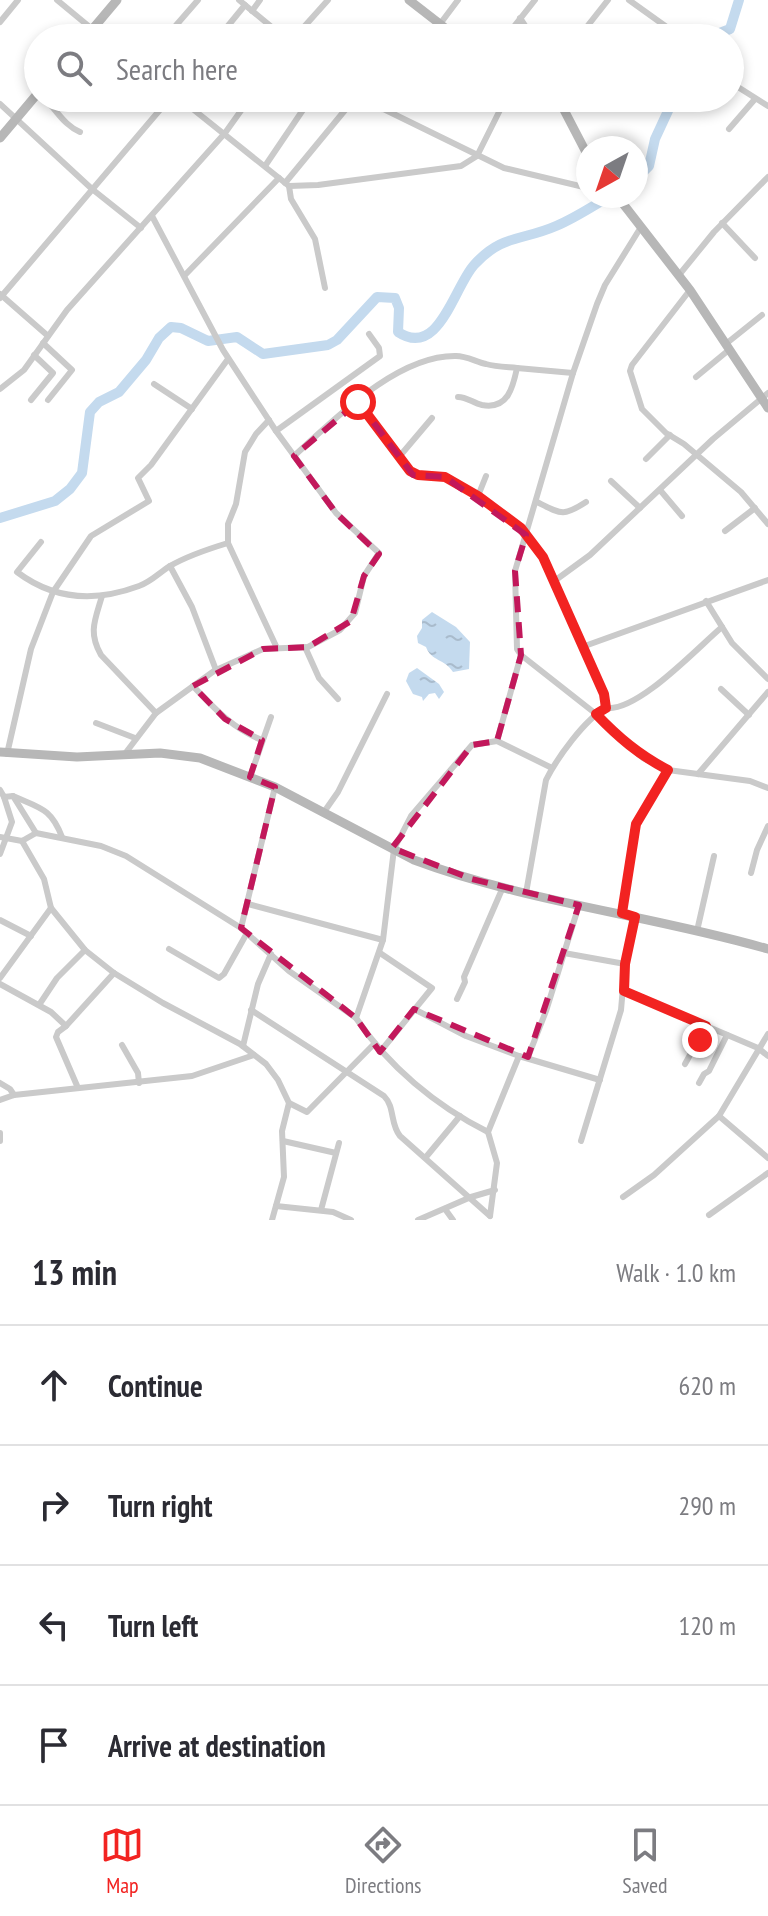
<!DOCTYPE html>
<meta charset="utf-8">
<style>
body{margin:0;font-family:"PT Sans Narrow",sans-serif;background:#f2f2f3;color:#2b2b33}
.compass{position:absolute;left:576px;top:136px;width:72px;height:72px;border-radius:50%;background:#fff;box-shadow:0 4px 12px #0003;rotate:220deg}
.stop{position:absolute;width:24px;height:24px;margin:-18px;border:6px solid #f22321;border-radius:50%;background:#fff}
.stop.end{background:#f22321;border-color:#fff;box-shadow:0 2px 8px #0008}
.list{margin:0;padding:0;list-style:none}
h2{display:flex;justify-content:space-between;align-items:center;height:104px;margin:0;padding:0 32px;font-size:34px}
h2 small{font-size:26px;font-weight:400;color:#7c7c81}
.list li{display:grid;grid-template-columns:52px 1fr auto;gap:24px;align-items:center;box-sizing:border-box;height:120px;padding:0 32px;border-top:2px solid #e1e1e2}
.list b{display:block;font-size:30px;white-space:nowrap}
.list em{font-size:26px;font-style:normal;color:#7c7c81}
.icon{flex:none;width:44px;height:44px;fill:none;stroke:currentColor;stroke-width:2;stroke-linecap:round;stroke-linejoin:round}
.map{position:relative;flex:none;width:768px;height:1220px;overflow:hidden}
.search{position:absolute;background:#fff;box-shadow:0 4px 12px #0003;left:24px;right:24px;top:24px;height:88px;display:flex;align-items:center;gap:20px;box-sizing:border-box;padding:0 28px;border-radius:44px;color:#7c7c81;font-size:30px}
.sheet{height:584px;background:#fff}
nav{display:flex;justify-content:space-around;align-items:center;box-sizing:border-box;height:112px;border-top:2px solid #e1e1e2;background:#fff;font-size:22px;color:#7c7c81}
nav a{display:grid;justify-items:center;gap:4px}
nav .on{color:#f22321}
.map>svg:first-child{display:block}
.water{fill:url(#water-ripples)}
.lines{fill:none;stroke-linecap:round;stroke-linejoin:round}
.river{stroke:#c4daee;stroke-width:10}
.street{stroke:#cacaca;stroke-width:6}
.secondary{stroke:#b7b7b7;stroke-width:9}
.route{stroke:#f22321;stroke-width:10}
.marked{fill:none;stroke:#c2185b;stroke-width:6;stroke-dasharray:16 10;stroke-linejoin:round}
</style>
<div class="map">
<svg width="768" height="1220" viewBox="0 0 768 1220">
<defs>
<pattern id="water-ripples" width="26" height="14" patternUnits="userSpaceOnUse" patternTransform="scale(2)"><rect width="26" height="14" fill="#c4daee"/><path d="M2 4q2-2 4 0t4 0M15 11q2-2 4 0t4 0" fill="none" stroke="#a9bbcc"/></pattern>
</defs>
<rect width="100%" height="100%" fill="#fff"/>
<g class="water">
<path d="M 432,612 L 456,627 L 470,642 L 469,669 L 453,672 C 445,659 431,661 426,647 L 418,643 L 417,636 L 422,628 L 422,620 Z"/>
<path d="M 417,668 L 439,684 L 444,692 L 439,699 L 435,693 L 429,694 L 423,701 L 422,697 L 413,694 L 406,681 L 409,673 Z"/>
</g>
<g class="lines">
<g class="river">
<path d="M 707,38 L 730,29 L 739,0"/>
<path d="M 636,179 L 649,166 L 655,139 L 674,98"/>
<path d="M 0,518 L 55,501 L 70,489 L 82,473 L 90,412 L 99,402 L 119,392 L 146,360 L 159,338 L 171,327 L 181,328 L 208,341 L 237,337 L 263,354 L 328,345 L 337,340 L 377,297 L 395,298 L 399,308 L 398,332 C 439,359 454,287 474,265 C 502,234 522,241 556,226 C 575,218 593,206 610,196"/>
</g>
<g class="street">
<path d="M 57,0 L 103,38"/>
<path d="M 239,0 L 285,38"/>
<path d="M 629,0 L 682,38"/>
<path d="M 252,11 L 260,0"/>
<path d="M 520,18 L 533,38"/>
<path d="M 0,22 L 18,0"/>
<path d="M 440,24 L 458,0"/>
<path d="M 165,38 L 198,0"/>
<path d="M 218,38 L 245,5"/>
<path d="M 294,38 L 328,0"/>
<path d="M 434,38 L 443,26"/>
<path d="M 505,38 L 535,0"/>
<path d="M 578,38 L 608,0"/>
<path d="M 730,82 L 768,106"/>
<path d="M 43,98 C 57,109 62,124 80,132"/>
<path d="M 179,98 L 289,186 L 291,199 L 315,239 L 325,288"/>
<path d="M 361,98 L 504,168 L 588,188"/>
<path d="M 0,104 L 92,189 L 141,228"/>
<path d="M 382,109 L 390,98"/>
<path d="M 729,129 L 755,99"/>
<path d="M 265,166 L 311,98"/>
<path d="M 285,183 L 355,98"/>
<path d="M 289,186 L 318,185 L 461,166 L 477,156 L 506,98"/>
<path d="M 722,223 L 755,258"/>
<path d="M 641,227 L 605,285 L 597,304 L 573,373 L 515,571 L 517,649 L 521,655 L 596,714 L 620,739 L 643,758 L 668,770 L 750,781 L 768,788"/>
<path d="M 185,275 L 279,178"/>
<path d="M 679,275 L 714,232 L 768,177"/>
<path d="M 690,290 L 632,365 L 630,371 L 642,409 L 666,433 L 684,444 L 741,492 L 768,524"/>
<path d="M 0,294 L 48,336"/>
<path d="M 0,298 L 170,98"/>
<path d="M 43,343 L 72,370 L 48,400"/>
<path d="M 727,343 L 762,315"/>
<path d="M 696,377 L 730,349"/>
<path d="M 154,384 L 192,409"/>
<path d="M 0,389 L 24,370 L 67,310 L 225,133 L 250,98"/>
<path d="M 458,397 C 467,397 473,403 482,405 C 508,410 513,387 517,368 L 573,373"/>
<path d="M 31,400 L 53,373 L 34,355"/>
<path d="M 358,402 L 410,471 L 418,475 L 445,477 L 478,496 L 521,528 L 543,557 L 604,694 L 606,708 C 585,719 557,758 546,780 L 526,893"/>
<path d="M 269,420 L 256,434 L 245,452 L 236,504 L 228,524 L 228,543 L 276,646"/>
<path d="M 276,431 L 380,356 L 379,348 L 369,334"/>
<path d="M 294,456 C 335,419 397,355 456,356 C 467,356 476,362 486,364 C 496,367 507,367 517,368"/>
<path d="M 399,457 L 432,418"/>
<path d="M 646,459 L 670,435"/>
<path d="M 611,481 L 640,508"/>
<path d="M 660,490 L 682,516"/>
<path d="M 478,496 L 486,476"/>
<path d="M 537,502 C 561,514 563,517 586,502"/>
<path d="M 725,531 L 755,508"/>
<path d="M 41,542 L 17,572 C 54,600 96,602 139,586 C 151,582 160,572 170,566 C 189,555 208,549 228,543"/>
<path d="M 170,566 L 192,607 L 216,670"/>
<path d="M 553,582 L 590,555 L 713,439 L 768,393"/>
<path d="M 102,596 C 95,620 88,632 101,655 L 156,713"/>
<path d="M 706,601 L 732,643 L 768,679"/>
<path d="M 305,647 L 319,678 L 338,699"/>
<path d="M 582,647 L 768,580"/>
<path d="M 193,686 C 214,708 233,729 262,740"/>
<path d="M 721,689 L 749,715"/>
<path d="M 606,708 C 638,712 697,648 722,627"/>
<path d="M 96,723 L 135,738"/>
<path d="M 497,741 L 521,655"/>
<path d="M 7,754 L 31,649 L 53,592 L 91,536 L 149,501 L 138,478 L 151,465 L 228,359"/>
<path d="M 124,755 L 156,713 L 214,671 L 263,649 L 308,647 L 340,630 L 355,613 L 364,576 L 379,553 L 336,513 L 276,431 L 223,350 L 152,216"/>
<path d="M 698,774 L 768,692"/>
<path d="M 250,777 L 271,717"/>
<path d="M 0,790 L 4,797 L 13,796 L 36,833"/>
<path d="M 13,796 C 40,808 51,808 62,837"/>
<path d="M 324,812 L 338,792 L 387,694"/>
<path d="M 0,837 L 22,841 L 36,833 L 101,846 L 126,856 L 241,928 L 289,971 L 356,1018"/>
<path d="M 22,841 L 44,879 L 51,908 L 85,950 L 114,973 L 163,1003 L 240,1044 L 266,1064 L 278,1080 L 289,1103 L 282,1131 L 284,1177 L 272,1220"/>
<path d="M 0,854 L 12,822 L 4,797"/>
<path d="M 751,873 L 757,850 L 768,826"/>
<path d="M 248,904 L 383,940"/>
<path d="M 622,913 L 636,824 L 668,770"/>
<path d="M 0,920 L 31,936"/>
<path d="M 241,928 L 275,787"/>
<path d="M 697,931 L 714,856"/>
<path d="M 169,949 L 219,978 L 224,974 L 247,933"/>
<path d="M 380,953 L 432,988 L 380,1052"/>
<path d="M 564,953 L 625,964"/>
<path d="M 0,978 L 51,908"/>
<path d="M 0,984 L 51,1012 L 66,1026 L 58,1032 L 56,1037 L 78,1088"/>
<path d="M 624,991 L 758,1048 L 768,1056"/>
<path d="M 457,999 L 465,982 L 464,977 L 503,887"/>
<path d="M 39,1005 L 57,978 L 85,950"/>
<path d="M 414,1009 L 466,1036 L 519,1056 L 600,1080"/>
<path d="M 251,1010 L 384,1096 C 395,1107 390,1124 400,1136 L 490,1216"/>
<path d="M 66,1026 L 114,973"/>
<path d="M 122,1045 L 138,1073 L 139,1083"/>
<path d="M 243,1046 L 258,984 L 271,954"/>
<path d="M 528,1057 L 546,1011 L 579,905"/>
<path d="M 685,1064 L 706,1026"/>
<path d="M 0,1083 L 10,1089 L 14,1095"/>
<path d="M 699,1083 L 704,1074 L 709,1071 L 727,1035"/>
<path d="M 0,1100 L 14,1095 L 192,1076 L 254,1055"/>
<path d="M 289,1103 L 307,1112 L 374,1044"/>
<path d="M 719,1116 L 768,1158"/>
<path d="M 488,1132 C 436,1106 388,1066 356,1018 L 383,940 L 394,849 L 411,816 L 472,745 L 497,741 L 552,768"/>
<path d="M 0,1133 L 0,1141"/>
<path d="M 283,1141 L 336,1153"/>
<path d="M 581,1141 L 621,1010 L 625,964 L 635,917"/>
<path d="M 426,1157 L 460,1116"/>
<path d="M 623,1197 L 654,1175 L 719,1116 L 768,1034"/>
<path d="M 276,1206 L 333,1212 L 351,1220"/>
<path d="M 445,1209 L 453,1220"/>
<path d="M 321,1210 L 339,1143"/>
<path d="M 709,1215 L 768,1173"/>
<path d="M 490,1216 L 497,1163 L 488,1132 L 519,1056"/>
<path d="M 418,1220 L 471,1197 L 495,1190"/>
</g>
<g class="secondary">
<path d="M 409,0 L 458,38"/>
<path d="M 85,38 L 117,0"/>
<path d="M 545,98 L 563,108 L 588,156"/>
<path d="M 0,138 L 38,93"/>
<path d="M 617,196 L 690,290 L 768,408"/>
<path d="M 0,752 L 77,757 L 160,753 L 200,758 L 275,787 L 414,860 C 529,903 651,915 768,949"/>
</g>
</g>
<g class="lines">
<path class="route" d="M 358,402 L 410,471 L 418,475 L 445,477 L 478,496 L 521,528 L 543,557 L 604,694 L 606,708 L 596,714 C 618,737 639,755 668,770 L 636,824 L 622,913 L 635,917 L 625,964 L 624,991 L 706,1026 L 700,1040"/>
</g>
<path class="marked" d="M 358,402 L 413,475 L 445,477 L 526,535 L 515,571 L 521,655 L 497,741 L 472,745 L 392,848 L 472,879 L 579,905 L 528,1057 L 414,1009 L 380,1052 L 356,1018 L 241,928 L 275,787 L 250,777 L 262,740 L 225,719 L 193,686 L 263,649 L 308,647 L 351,621 L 364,576 L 379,554 L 336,513 L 294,456 Z"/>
</svg>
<svg class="compass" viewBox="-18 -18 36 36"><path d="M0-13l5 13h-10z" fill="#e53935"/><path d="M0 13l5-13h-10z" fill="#7c7c81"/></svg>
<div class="stop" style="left:358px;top:402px"></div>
<div class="stop end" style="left:700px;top:1040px"></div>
<div class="search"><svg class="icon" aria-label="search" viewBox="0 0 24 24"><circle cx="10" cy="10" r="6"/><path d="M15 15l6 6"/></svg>Search here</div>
</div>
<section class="sheet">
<h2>13 min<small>Walk · 1.0 km</small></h2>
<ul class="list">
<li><svg class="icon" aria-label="ahead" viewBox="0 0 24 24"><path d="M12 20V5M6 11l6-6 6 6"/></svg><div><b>Continue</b></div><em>620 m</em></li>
<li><svg class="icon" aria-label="right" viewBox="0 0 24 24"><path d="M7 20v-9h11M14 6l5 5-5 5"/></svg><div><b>Turn right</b></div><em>290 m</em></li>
<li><svg class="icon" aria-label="left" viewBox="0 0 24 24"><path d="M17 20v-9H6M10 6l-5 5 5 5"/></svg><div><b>Turn left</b></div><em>120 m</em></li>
<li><svg class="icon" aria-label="arrive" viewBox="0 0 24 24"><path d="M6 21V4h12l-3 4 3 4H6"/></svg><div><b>Arrive at destination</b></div></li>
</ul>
</section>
<nav>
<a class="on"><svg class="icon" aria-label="map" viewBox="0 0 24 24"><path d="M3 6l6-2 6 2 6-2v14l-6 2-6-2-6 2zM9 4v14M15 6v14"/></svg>Map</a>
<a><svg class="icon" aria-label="directions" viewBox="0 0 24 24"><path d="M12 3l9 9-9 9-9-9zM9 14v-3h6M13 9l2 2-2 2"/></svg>Directions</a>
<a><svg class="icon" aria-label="saved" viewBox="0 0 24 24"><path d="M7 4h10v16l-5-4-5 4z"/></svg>Saved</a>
</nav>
